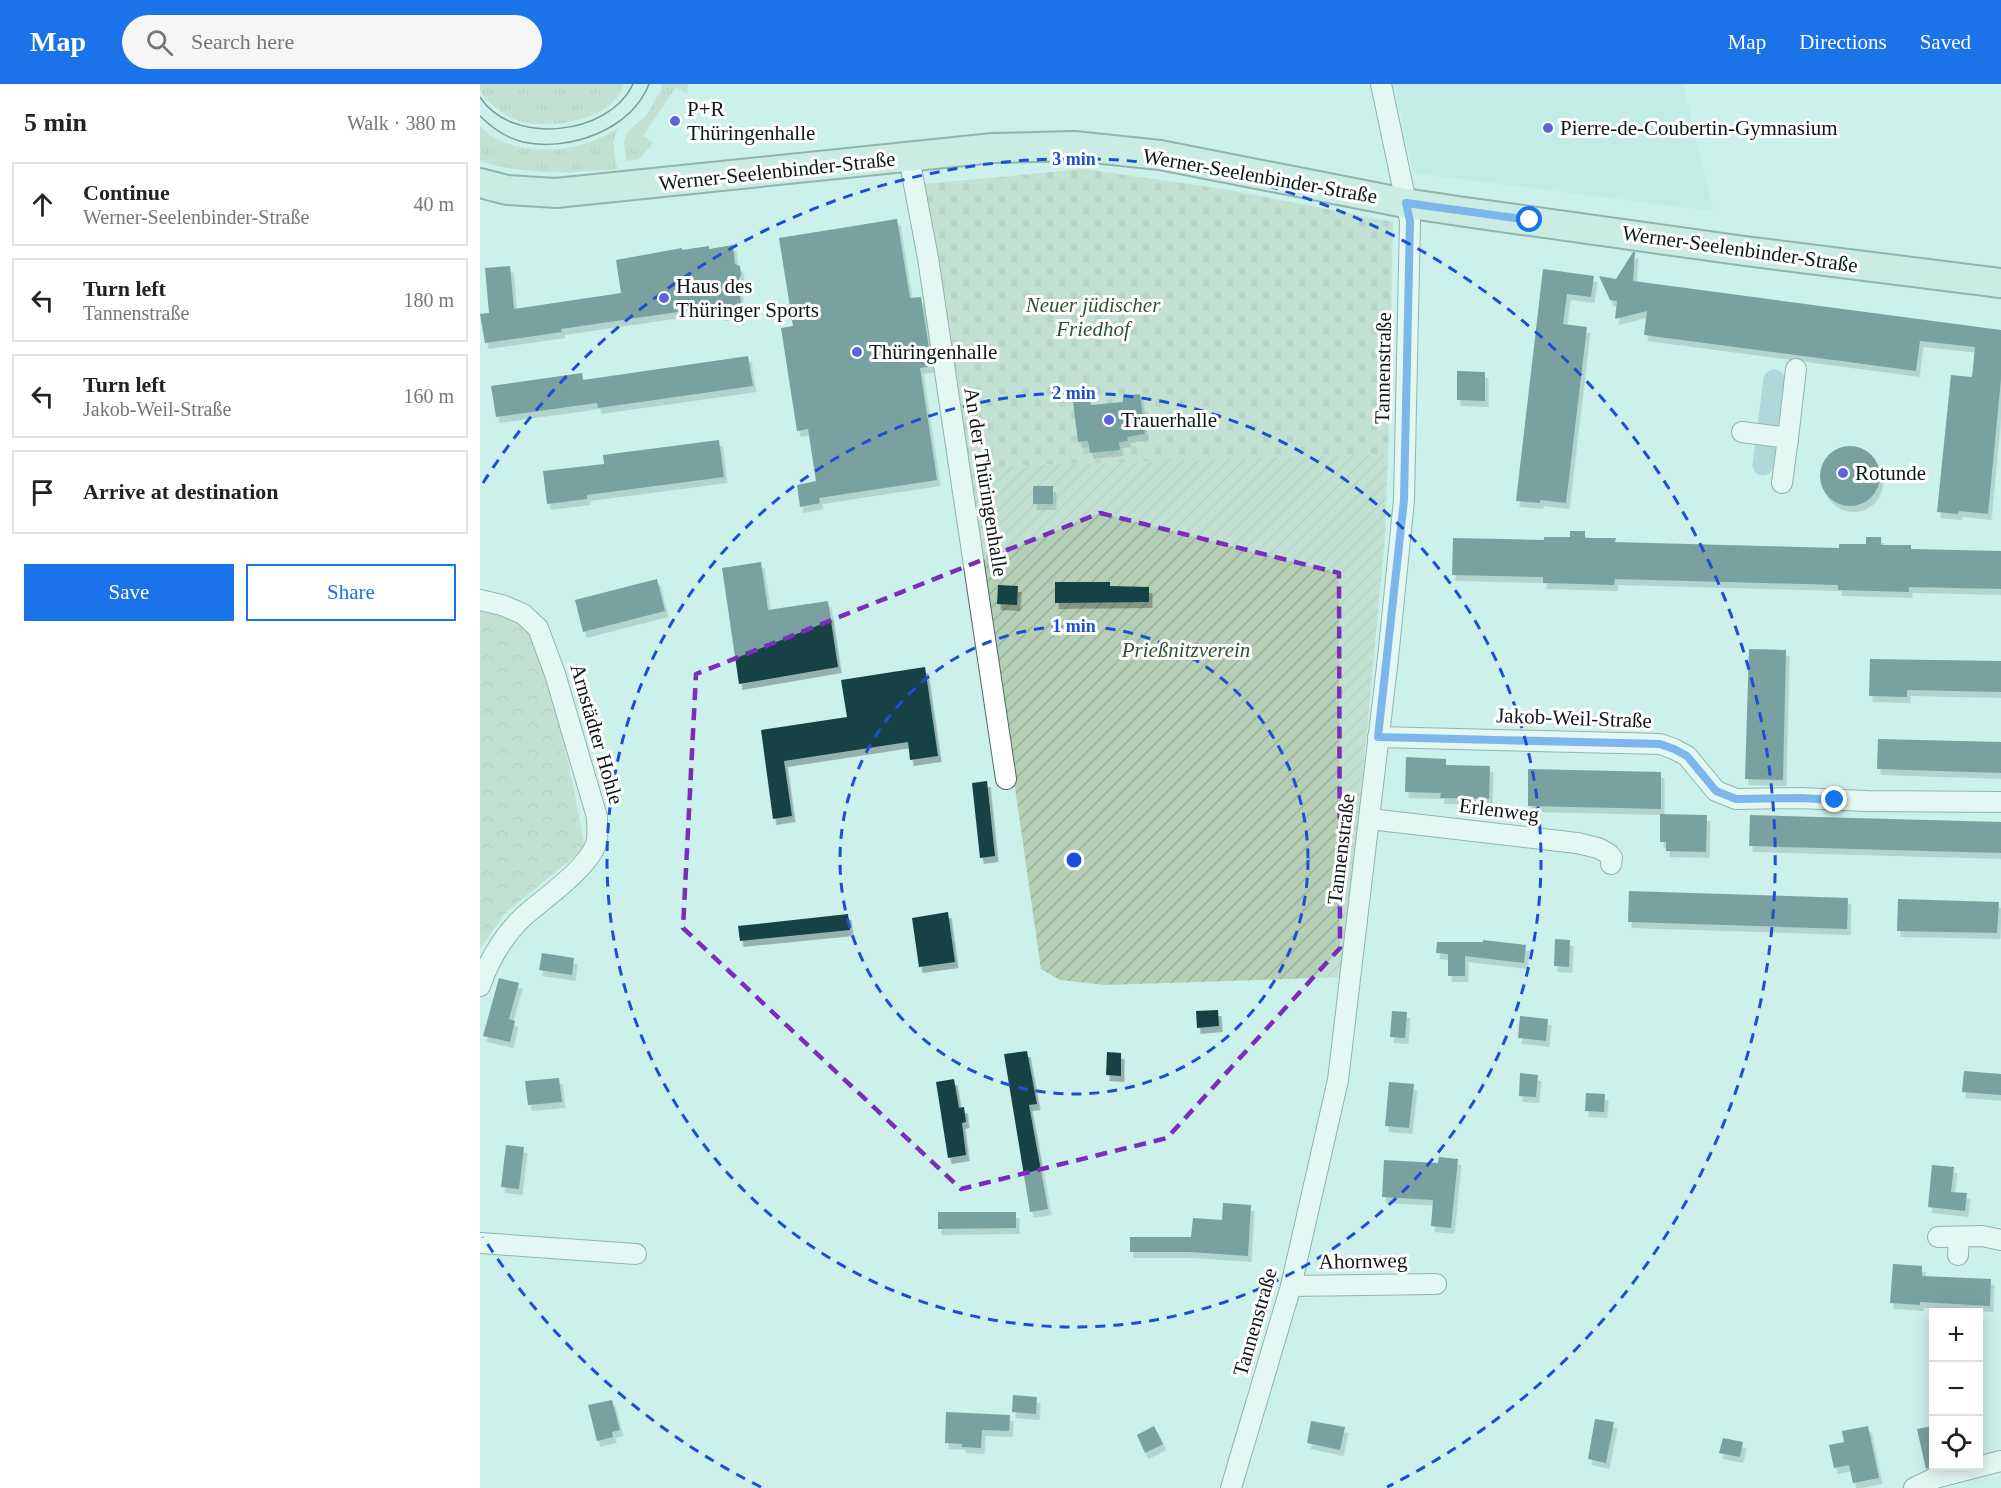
<!DOCTYPE html>
<meta charset="utf-8">
<style>
body{margin:0;font-family:Georgia,serif;background:#f6f6f6;color:#222}
.controls{position:absolute;right:18px;bottom:18px;display:grid;overflow:hidden;border-radius:0px;box-shadow:0 3px 15px #0003}
.controls button{width:54px;height:54px;display:grid;place-items:center;padding:0;border:0;border-bottom:2px solid #e0e0e0;background:#fff;color:#222;font:30px sans-serif}
.stop{position:absolute;width:18px;height:18px;margin:-14px;border:4px solid #1a73e8;border-radius:50%;background:#fff}
.stop.end{background:#1a73e8;border-color:#fff;box-shadow:0 2px 6px #0008}
.list{margin:0;padding:0;list-style:none}
h2{display:flex;justify-content:space-between;align-items:center;height:78px;margin:0;padding:0 24px;font-size:26px}
h2 small{font-size:20px;font-weight:400;color:#767676}
.list li{display:grid;grid-template-columns:39px 1fr auto;gap:18px;align-items:center;box-sizing:border-box;height:84px;margin:0 12px 12px;padding:0 12px;border:2px solid #e0e0e0;border-radius:0px}
.list b{display:block;font-size:22px;white-space:nowrap}
.list p{margin:0;font-size:20px;white-space:nowrap;color:#767676}
.list em{font-size:20px;font-style:normal;color:#767676}
.actions{display:flex;gap:12px;padding:18px 24px}
.actions a{flex:1;padding:14px 0;border:2px solid #1a73e8;border-radius:0px;text-align:center;font-size:21px;color:#1a73e8}
.actions .main{background:#1a73e8;color:#fff}
.icon{flex:none;width:33px;height:33px;fill:none;stroke:currentColor;stroke-width:2;stroke-linecap:round;stroke-linejoin:round}
.map{position:relative;flex:none;width:1521px;height:1404px;overflow:hidden}
header{display:flex;align-items:center;gap:36px;box-sizing:border-box;height:84px;padding:0 30px;background:#1a73e8;color:#fff}
header strong{font-size:28px}
nav{display:flex;gap:33px;margin-inline-start:auto;font-size:21px}
.search{width:420px;height:54px;background:#f6f6f6;display:flex;align-items:center;gap:15px;box-sizing:border-box;padding:0 21px;border-radius:33px;color:#767676;font-size:22px}
main{display:flex}
aside{flex:1;background:#fff}
.map>svg:first-child{display:block}
.built{fill:#b8e6de}
.grass{fill:url(#grass-tufts)}
.forest{fill:url(#forest-crowns)}
.cemetery{fill:url(#cemetery-stones)}
.garden{fill:url(#garden-furrows)}
.lines{fill:none;stroke-linecap:round;stroke-linejoin:round}
.canal{stroke:#8eb8c6;stroke-width:21}
.building{fill:#154245;filter:url(#shadow)}
.street-casing{stroke:#4b6b66;stroke-width:22}
.secondary-casing{stroke:#4b6b66;stroke-width:32}
.street{stroke:#fff;stroke-width:20}
.secondary{stroke:#c7e7db;stroke-width:28}
.tram{stroke:#253532;stroke-width:1.5}
.route{stroke:#1a73e8;stroke-width:8}
.marked{fill:none;stroke:#7b2cbf;stroke-width:4.5;stroke-dasharray:12 8;stroke-linejoin:round}
.ring{fill:none;stroke:#1d4ed8;stroke-width:3;stroke-dasharray:10 8}
.poi-dot{fill:#5c64dc;stroke:#fff;stroke-width:2}
.labels{text-anchor:middle;stroke-width:6;stroke-linejoin:round;paint-order:stroke}
.poi-label{font-size:21px;fill:#0b1916;stroke:#fff;text-anchor:start}
.street-label{font-size:21px;fill:#0b1916;stroke:#fff}
.park-label{font-size:21px;font-style:italic;fill:#2a552e;stroke:#fff}
.centre{fill:#1d4ed8;stroke:#fff;stroke-width:3}
.ring-label{font-size:18px;text-anchor:middle;font-weight:bold;fill:#1d4ed8;stroke:#fff;stroke-width:6;stroke-linejoin:round;paint-order:stroke}
</style>
<header>
<strong>Map</strong>
<div class="search"><svg class="icon" aria-label="search" viewBox="0 0 24 24"><circle cx="10" cy="10" r="6"/><path d="M15 15l6 6"/></svg>Search here</div>
<nav><a>Map</a><a>Directions</a><a>Saved</a></nav>
</header>
<main>
<aside>
<h2>5 min<small>Walk · 380 m</small></h2>
<ul class="list">
<li><svg class="icon" aria-label="ahead" viewBox="0 0 24 24"><path d="M12 20V5M6 11l6-6 6 6"/></svg><div><b>Continue</b><p>Werner-Seelenbinder-Straße</p></div><em>40 m</em></li>
<li><svg class="icon" aria-label="left" viewBox="0 0 24 24"><path d="M17 20v-9H6M10 6l-5 5 5 5"/></svg><div><b>Turn left</b><p>Tannenstraße</p></div><em>180 m</em></li>
<li><svg class="icon" aria-label="left" viewBox="0 0 24 24"><path d="M17 20v-9H6M10 6l-5 5 5 5"/></svg><div><b>Turn left</b><p>Jakob-Weil-Straße</p></div><em>160 m</em></li>
<li><svg class="icon" aria-label="arrive" viewBox="0 0 24 24"><path d="M6 21V4h12l-3 4 3 4H6"/></svg><div><b>Arrive at destination</b></div></li>
</ul>
<div class="actions"><a class="main">Save</a><a>Share</a></div>
</aside>
<div class="map">
<svg width="1521" height="1404" viewBox="0 0 1521 1404">
<defs>
<pattern id="grass-tufts" width="24" height="20" patternUnits="userSpaceOnUse" patternTransform="scale(1.5)"><rect width="24" height="20" fill="#b5cfb6"/><path d="M3 7l-1-3M5 7V3M7 7l1-3M15 17l-1-3M17 17v-4M19 17l1-3" fill="none" stroke="#9ab19c"/></pattern>
<pattern id="forest-crowns" width="20" height="18" patternUnits="userSpaceOnUse" patternTransform="scale(1.5)"><rect width="20" height="18" fill="#b5cfb6"/><path d="M2 6a3 3 0 1 1 6 0M12 15a3 3 0 1 1 6 0" fill="none" stroke="#9ab19c"/></pattern>
<pattern id="cemetery-stones" width="16" height="16" patternUnits="userSpaceOnUse" patternTransform="scale(1.5)"><rect width="16" height="16" fill="#b5cfb6"/><path d="M2 7V4a2 2 0 0 1 4 0v3zM10 15v-3a2 2 0 0 1 4 0v3z" fill="#9ab19c"/></pattern>
<pattern id="garden-furrows" width="10" height="10" patternUnits="userSpaceOnUse" patternTransform="scale(1.5)"><rect width="10" height="10" fill="#b5cfb6"/><path d="M-1 1l2-2M0 10L10 0M9 11l2-2" fill="none" stroke="#9ab19c"/></pattern>
<filter id="shadow"><feDropShadow dx="3.5" dy="6" stdDeviation="0" flood-color="#0004"/></filter>
</defs>
<rect width="100%" height="100%" fill="#ccf0ea"/>
<path class="built" d="M 914,0 L 1203,0 L 1233,127 L 933,89 Z"/>
<g class="grass">
<path d="M 0,0 L 144,0 C 134,35 78,44 47,39 C 34,37 20,28 10,19 C 4,13 0,10 0,0 Z"/>
<path d="M 182,0 L 208,0 L 207,10 L 196,3 L 163,52 L 173,59 L 159,75 L 146,77 L 144,57 L 149,46 L 166,32 L 181,6 Z"/>
<path d="M 0,42 C 5,46 10,51 15,54 C 52,74 104,67 138,44 L 133,58 L 137,85 C 86,89 49,92 0,77 Z"/>
</g>
<path class="forest" d="M 0,527 C 14,531 32,533 44,542 C 68,560 98,727 105,764 L 26,828 L 0,865 Z"/>
<path class="cemetery" d="M 604,85 L 744,105 L 913,138 L 908,370 L 489,383 L 443,100 Z"/>
<path class="garden" d="M 908,370 L 905,453 L 864,893 L 625,901 L 580,896 L 561,885 L 489,383 Z"/>
<g class="lines">
<path class="canal" d="M 1283,381 L 1294,296"/>
</g>
<g class="building">
<path d="M 417,135 L 430,214 L 441,213 L 447,251 L 452,282 L 440,284 L 457,396 L 339,414 L 340,419 L 320,423 L 317,401 L 336,397 L 328,345 L 317,347 L 301,244 L 313,242 L 299,154 Z"/>
<path d="M 253,161 L 255,180 L 260,182 L 261,191 L 258,197 L 261,219 L 257,219 L 259,229 L 240,231 L 239,222 L 81,245 L 82,248 L 5,259 L 0,230 L 9,229 L 5,184 L 30,182 L 34,225 L 141,209 L 136,176 L 202,164 L 202,166 L 229,162 L 229,165 Z"/>
<path d="M 1153,168 L 1155,168 L 1153,197 L 1521,246 L 1521,295 L 1508,430 L 1479,427 L 1478,430 L 1457,428 L 1471,291 L 1492,293 L 1495,263 L 1440,257 L 1436,287 L 1164,251 L 1167,227 L 1135,235 L 1137,217 L 1130,216 L 1119,192 L 1136,195 Z"/>
<path d="M 1063,185 L 1114,192 L 1111,213 L 1087,210 L 1083,240 L 1107,243 L 1086,419 L 1060,416 L 1060,419 L 1036,417 Z"/>
<path d="M 268,272 L 273,302 L 118,324 L 117,319 L 16,333 L 11,302 L 102,289 L 103,296 Z"/>
<path d="M 977,287 L 1005,288 L 1005,317 L 977,316 Z"/>
<path d="M 660,310 L 665,350 L 647,353 L 648,357 L 639,358 L 640,366 L 610,369 L 608,357 L 598,358 L 593,318 L 610,316 L 611,321 L 643,318 L 643,312 Z"/>
<path d="M 239,356 L 244,393 L 107,411 L 107,415 L 67,420 L 63,387 L 124,380 L 123,371 Z"/>
<circle cx="1370" cy="392" r="30"/>
<rect x="553" y="402" width="20" height="18"/>
<path d="M 1090,447 L 1105,447 L 1105,454 L 1136,454 L 1135,458 L 1359,464 L 1359,460 L 1386,460 L 1386,453 L 1401,453 L 1401,461 L 1431,461 L 1431,465 L 1521,467 L 1521,505 L 1429,503 L 1429,508 L 1358,506 L 1358,501 L 1135,495 L 1134,501 L 1063,499 L 1063,493 L 972,491 L 973,454 L 1064,456 L 1064,453 L 1090,453 Z"/>
<path d="M 281,478 L 288,526 L 348,517 L 358,583 L 259,600 L 242,484 Z"/>
<path d="M 177,495 L 185,527 L 103,548 L 95,516 Z"/>
<path d="M 575,498 L 630,498 L 630,502 L 669,503 L 669,518 L 575,519 Z"/>
<path d="M 518,501 L 538,502 L 537,521 L 517,520 Z"/>
<path d="M 1269,565 L 1306,566 L 1303,696 L 1265,695 Z"/>
<path d="M 1390,575 L 1521,577 L 1521,608 L 1427,606 L 1427,613 L 1389,612 Z"/>
<path d="M 445,583 L 458,672 L 430,676 L 428,658 L 304,677 L 312,732 L 293,735 L 281,646 L 367,633 L 361,596 Z"/>
<path d="M 1398,655 L 1521,658 L 1521,689 L 1397,685 Z"/>
<path d="M 926,673 L 966,675 L 966,681 L 1010,682 L 1009,715 L 960,714 L 961,709 L 925,708 Z"/>
<path d="M 1048,685 L 1181,688 L 1181,725 L 1048,722 Z"/>
<path d="M 507,697 L 515,772 L 500,774 L 492,699 Z"/>
<path d="M 1180,730 L 1227,731 L 1226,768 L 1186,767 L 1186,758 L 1180,758 Z"/>
<path d="M 1270,731 L 1521,738 L 1521,769 L 1269,762 Z"/>
<path d="M 1149,807 L 1368,814 L 1367,845 L 1148,838 Z"/>
<path d="M 1418,815 L 1519,818 L 1517,849 L 1417,847 Z"/>
<path d="M 468,828 L 475,878 L 439,883 L 432,834 Z"/>
<path d="M 368,830 L 370,846 L 260,857 L 258,842 Z"/>
<path d="M 1075,855 L 1090,856 L 1089,883 L 1074,882 Z"/>
<path d="M 1003,856 L 1046,861 L 1044,879 L 985,872 L 985,892 L 968,892 L 968,870 L 956,869 L 957,858 L 1003,858 Z"/>
<path d="M 62,869 L 94,874 L 92,891 L 59,886 Z"/>
<path d="M 19,894 L 39,899 L 29,935 L 35,937 L 30,958 L 3,952 Z"/>
<path d="M 738,926 L 739,942 L 717,944 L 716,927 Z"/>
<path d="M 912,927 L 927,928 L 925,954 L 910,953 Z"/>
<path d="M 1040,932 L 1068,935 L 1066,957 L 1038,954 Z"/>
<path d="M 547,967 L 557,1020 L 549,1021 L 568,1125 L 550,1128 L 524,970 Z"/>
<path d="M 627,968 L 641,969 L 641,992 L 626,991 Z"/>
<path d="M 1484,987 L 1521,990 L 1521,1011 L 1482,1008 Z"/>
<path d="M 1040,989 L 1058,991 L 1056,1013 L 1039,1012 Z"/>
<path d="M 79,994 L 82,1018 L 48,1021 L 45,997 Z"/>
<path d="M 474,995 L 479,1024 L 484,1023 L 486,1038 L 482,1039 L 486,1071 L 468,1074 L 456,998 Z"/>
<path d="M 909,998 L 934,1000 L 929,1044 L 905,1042 Z"/>
<path d="M 1106,1009 L 1125,1010 L 1124,1028 L 1105,1027 Z"/>
<path d="M 26,1061 L 44,1063 L 39,1105 L 21,1103 Z"/>
<path d="M 959,1073 L 978,1075 L 971,1144 L 951,1142 L 953,1116 L 902,1113 L 904,1076 L 958,1079 Z"/>
<path d="M 1452,1081 L 1474,1083 L 1471,1108 L 1487,1109 L 1485,1127 L 1448,1123 Z"/>
<path d="M 743,1119 L 771,1121 L 768,1172 L 710,1168 L 650,1168 L 650,1153 L 711,1153 L 713,1134 L 742,1136 Z"/>
<path d="M 458,1128 L 536,1128 L 536,1144 L 458,1145 Z"/>
<path d="M 1413,1180 L 1442,1182 L 1442,1192 L 1511,1195 L 1510,1222 L 1440,1218 L 1440,1221 L 1410,1219 Z"/>
<path d="M 533,1311 L 557,1313 L 556,1330 L 532,1328 Z"/>
<path d="M 132,1316 L 140,1346 L 132,1348 L 133,1353 L 117,1357 L 108,1321 Z"/>
<path d="M 466,1328 L 530,1331 L 529,1347 L 502,1346 L 501,1364 L 482,1363 L 482,1360 L 465,1359 Z"/>
<path d="M 1115,1335 L 1134,1338 L 1126,1379 L 1108,1375 Z"/>
<path d="M 831,1337 L 865,1343 L 860,1366 L 827,1359 Z"/>
<path d="M 674,1342 L 683,1360 L 665,1369 L 657,1351 Z"/>
<path d="M 1388,1342 L 1399,1394 L 1373,1399 L 1369,1381 L 1354,1384 L 1349,1361 L 1364,1358 L 1362,1347 Z"/>
<path d="M 1454,1342 L 1454,1382 L 1446,1385 L 1437,1345 Z"/>
<path d="M 1243,1354 L 1263,1358 L 1260,1373 L 1239,1369 Z"/>
</g>
<g class="lines">
<defs>
<g id="street">
<path d="M 429,74 L 448,174 L 526,695"/>
<path d="M 1262,348 L 1308,354 L 1302,399"/>
<path d="M 1308,354 L 1316,285"/>
<path d="M 0,516 L 22,521 L 43,530 L 58,544 L 75,590 L 117,733 C 117,741 118,749 117,756 C 112,782 63,815 44,832 C 24,851 9,876 0,902"/>
<path d="M 898,653 L 1180,660 L 1194,665 L 1207,672 L 1236,707 L 1256,715 L 1321,714 L 1386,717 L 1521,718"/>
<path d="M 890,735 L 1097,759 L 1118,764 L 1129,770 L 1132,774 L 1131,780"/>
<path d="M 1458,1153 L 1502,1152 L 1521,1156"/>
<path d="M 0,1159 L 156,1170"/>
<path d="M 1478,1171 L 1479,1153"/>
<path d="M 811,1202 L 956,1200"/>
<path d="M 751,1404 L 811,1202 L 858,996 L 908,574 L 924,416 L 930,137 L 901,0"/>
<path d="M 1434,1404 L 1455,1394 L 1521,1377"/>
</g>
<path id="secondary" d="M 0,99 L 27,106 L 76,109 L 513,64 L 594,62 L 680,71 L 925,119 L 985,128 L 1265,167 L 1521,199"/>
</defs>
<use href="#street" class="street-casing"/>
<use href="#secondary" class="secondary-casing"/>
<use href="#street" class="street"/>
<use href="#secondary" class="secondary"/>
<g class="tram">
<path d="M 0,13 C 31,62 129,52 153,0"/>
<path d="M 0,32 C 12,44 27,54 43,58 C 88,68 152,46 169,0"/>
</g>
</g>
<g class="lines">
<path class="route" d="M 1050,136 L 926,119 L 930,137 L 924,416 L 898,653 L 1180,660 L 1194,665 L 1207,672 L 1236,707 L 1256,715 L 1321,714 L 1355,716"/>
</g>
<path d="M0 0H1521V1404H0ZM 620,429 L 859,489 L 860,864 L 687,1054 L 481,1105 L 203,844 L 216,590 Z" fill="#ccf0ea" fill-opacity=".55" fill-rule="evenodd"/>
<path class="marked" d="M 620,429 L 859,489 L 860,864 L 687,1054 L 481,1105 L 203,844 L 216,590 Z"/>
<g class="ring">
<circle cx="594" cy="776" r="234"/>
<circle cx="594" cy="776" r="467"/>
<path d="M281 1403A701 701 0 0 1 3 1153M3 399A701 701 0 1 1 907 1403"/>
</g>
<g class="poi-dot">
<circle cx="195" cy="37" r="6"/>
<circle cx="1068" cy="44" r="6"/>
<circle cx="184" cy="214" r="6"/>
<circle cx="377" cy="268" r="6"/>
<circle cx="629" cy="336" r="6"/>
<circle cx="1363" cy="389" r="6"/>
</g>
<g class="labels">
<g class="poi-label">
<text x="207" y="32">P+R<tspan x="207" dy="24">Thüringenhalle</tspan></text>
<text x="1080" y="51">Pierre-de-Coubertin-Gymnasium</text>
<text x="196" y="209">Haus des<tspan x="196" dy="24">Thüringer Sports</tspan></text>
<text x="389" y="275">Thüringenhalle</text>
<text x="641" y="343">Trauerhalle</text>
<text x="1375" y="396">Rotunde</text>
</g>
<g class="street-label">
<text transform="translate(297 87) rotate(-6)" y="7">Werner-Seelenbinder-Straße</text>
<text transform="translate(780 92) rotate(10)" y="7">Werner-Seelenbinder-Straße</text>
<text transform="translate(1260 165) rotate(8)" y="7">Werner-Seelenbinder-Straße</text>
<text transform="translate(903 284) rotate(-89)" y="7">Tannenstraße</text>
<text transform="translate(506 398) rotate(81)" y="7">An der Thüringenhalle</text>
<text transform="translate(1094 634) rotate(2)" y="7">Jakob-Weil-Straße</text>
<text transform="translate(117 650) rotate(74)" y="7">Arnstädter Hohle</text>
<text transform="translate(1019 726) rotate(7)" y="7">Erlenweg</text>
<text transform="translate(861 765) rotate(-83)" y="7">Tannenstraße</text>
<text transform="translate(883 1177) rotate(-1)" y="7">Ahornweg</text>
<text transform="translate(775 1238) rotate(-74)" y="7">Tannenstraße</text>
</g>
<g class="park-label">
<text x="613" y="228">Neuer jüdischer<tspan x="613" dy="24">Friedhof</tspan></text>
<text x="706" y="573">Prießnitzverein</text>
</g>
</g>
<circle cx="594" cy="776" r="9" class="centre"/>
<g class="ring-label">
<text x="594" y="81">3 min</text>
<text x="594" y="315">2 min</text>
<text x="594" y="548">1 min</text>
</g>
</svg>
<div class="controls">
<button>+</button>
<button>−</button>
<button><svg class="icon" aria-label="locate" viewBox="0 0 24 24"><circle cx="12" cy="12" r="6"/><path d="M12 2v4M12 18v4M2 12h4M18 12h4"/></svg></button>
</div>
<div class="stop" style="left:1050px;top:136px"></div>
<div class="stop end" style="left:1355px;top:716px"></div>
</div>
</main>
